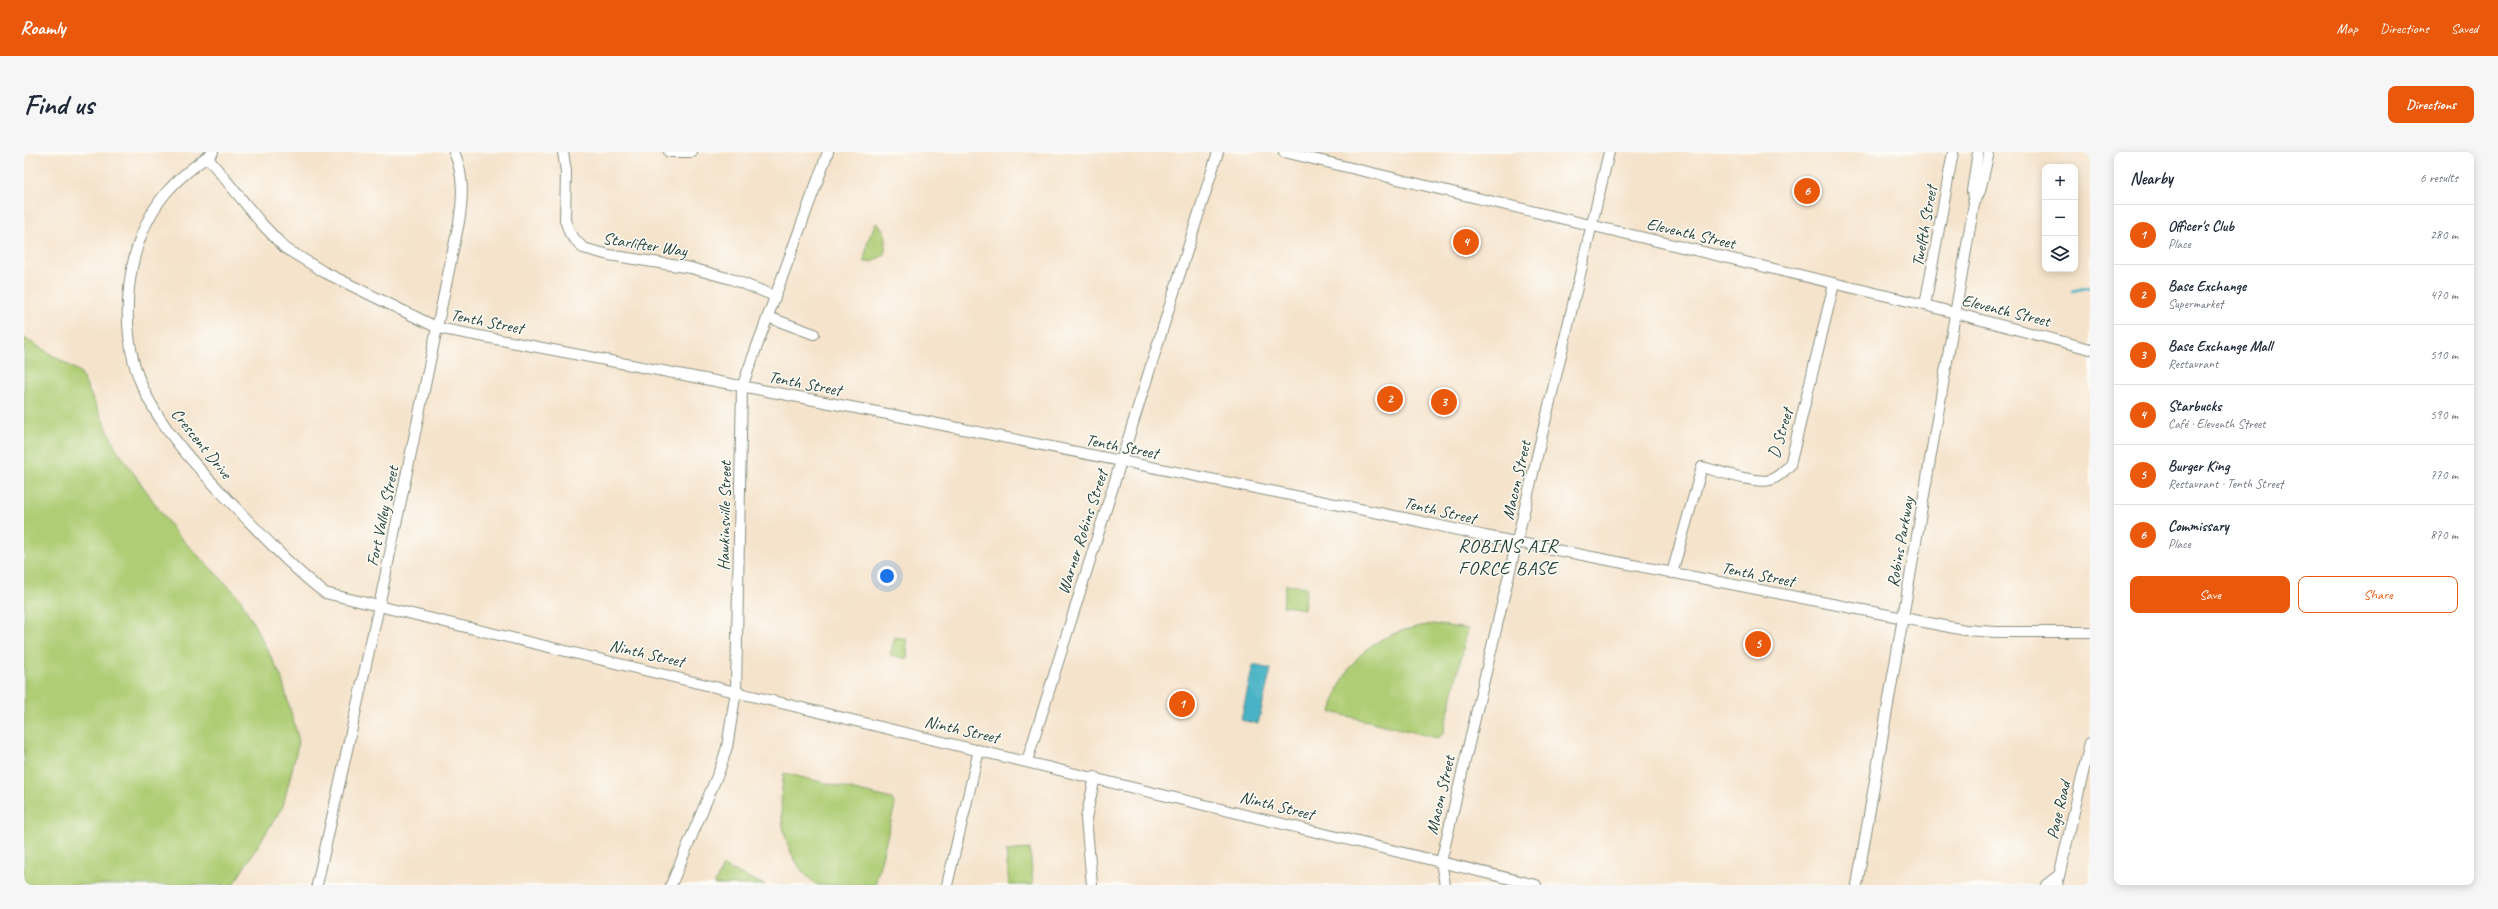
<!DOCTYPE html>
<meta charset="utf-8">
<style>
body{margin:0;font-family:Caveat,sans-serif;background:#f6f6f7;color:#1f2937}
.controls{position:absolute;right:12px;top:12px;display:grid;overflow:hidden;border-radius:8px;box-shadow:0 2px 10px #0003}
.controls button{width:36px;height:36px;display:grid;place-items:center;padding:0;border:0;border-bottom:1px solid #e0e1e3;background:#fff;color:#1f2937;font:20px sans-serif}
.you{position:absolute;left:863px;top:424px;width:14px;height:14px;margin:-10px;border:3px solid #fff;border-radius:50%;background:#1a73e8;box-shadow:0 0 0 6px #1a73e833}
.badge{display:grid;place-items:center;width:26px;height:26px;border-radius:50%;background:#ea580c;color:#fff;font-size:13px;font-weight:700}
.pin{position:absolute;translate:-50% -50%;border:2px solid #fff;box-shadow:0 1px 4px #0006}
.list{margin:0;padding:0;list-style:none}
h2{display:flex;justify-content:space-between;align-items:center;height:52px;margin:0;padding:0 16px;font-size:17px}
h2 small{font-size:13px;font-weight:400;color:#747a83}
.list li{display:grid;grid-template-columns:26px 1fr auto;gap:12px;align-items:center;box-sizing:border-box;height:60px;padding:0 16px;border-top:1px solid #e0e1e3}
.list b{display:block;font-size:15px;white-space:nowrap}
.list p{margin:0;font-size:13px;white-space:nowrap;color:#747a83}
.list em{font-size:13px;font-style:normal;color:#747a83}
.actions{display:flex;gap:8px;padding:12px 16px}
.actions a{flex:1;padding:9px 0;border:1px solid #ea580c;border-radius:8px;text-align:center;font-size:14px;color:#ea580c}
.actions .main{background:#ea580c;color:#fff}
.icon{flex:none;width:22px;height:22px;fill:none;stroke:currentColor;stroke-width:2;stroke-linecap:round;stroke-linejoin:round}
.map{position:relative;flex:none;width:2066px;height:733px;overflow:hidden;border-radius:8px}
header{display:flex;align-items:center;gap:24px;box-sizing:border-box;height:56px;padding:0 20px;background:#ea580c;color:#fff}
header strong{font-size:19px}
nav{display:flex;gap:22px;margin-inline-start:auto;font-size:14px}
.intro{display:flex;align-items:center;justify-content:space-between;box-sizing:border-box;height:96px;padding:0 24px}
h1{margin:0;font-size:28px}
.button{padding:10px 18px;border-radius:8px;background:#ea580c;color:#fff;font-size:14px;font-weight:700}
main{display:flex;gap:24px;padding:0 24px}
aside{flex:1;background:#fff;border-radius:8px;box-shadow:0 2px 10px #0003}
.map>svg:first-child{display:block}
.green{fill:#aecd74;stroke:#668554}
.water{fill:#48b3c5;stroke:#34787c}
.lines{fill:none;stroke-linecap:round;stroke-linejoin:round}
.stream{stroke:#48b3c5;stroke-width:2.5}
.minor-casing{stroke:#8a9080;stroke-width:12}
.minor{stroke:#fff;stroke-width:10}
.labels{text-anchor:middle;stroke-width:3;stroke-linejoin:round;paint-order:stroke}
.street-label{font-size:17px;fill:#1f3d34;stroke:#fdfcf7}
.quarter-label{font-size:19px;letter-spacing:1px;fill:#1f3d34;stroke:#fdfcf7}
</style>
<header>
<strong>Roamly</strong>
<nav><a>Map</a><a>Directions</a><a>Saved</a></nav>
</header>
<div class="intro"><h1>Find us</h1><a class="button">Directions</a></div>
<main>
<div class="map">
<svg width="2066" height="733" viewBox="0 0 2066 733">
<rect width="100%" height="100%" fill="#fdfcf7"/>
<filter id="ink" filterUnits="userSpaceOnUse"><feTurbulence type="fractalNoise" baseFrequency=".025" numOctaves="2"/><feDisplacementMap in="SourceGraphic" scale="8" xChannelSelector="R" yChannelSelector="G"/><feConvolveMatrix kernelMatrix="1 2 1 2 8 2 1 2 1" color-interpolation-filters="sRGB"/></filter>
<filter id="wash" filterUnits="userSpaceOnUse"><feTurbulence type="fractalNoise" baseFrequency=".012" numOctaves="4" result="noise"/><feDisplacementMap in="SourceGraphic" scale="16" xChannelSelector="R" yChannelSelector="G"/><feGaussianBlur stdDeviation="0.9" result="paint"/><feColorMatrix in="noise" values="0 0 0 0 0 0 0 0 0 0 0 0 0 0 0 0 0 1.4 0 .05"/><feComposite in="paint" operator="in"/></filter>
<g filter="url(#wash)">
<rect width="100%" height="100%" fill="#f5e3cb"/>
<g class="green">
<path d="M 852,71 C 864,79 863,89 860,103 L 850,109 L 840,110 L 844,88 Z"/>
<path d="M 0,186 L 56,220 L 92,296 L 151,380 L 216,446 L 257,524 L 275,589 L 259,654 L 209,733 L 0,733 Z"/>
<path d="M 1262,432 L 1283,435 L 1280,457 L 1259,454 Z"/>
<path d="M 1409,472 L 1444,477 L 1419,582 L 1413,586 L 1307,560 C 1321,504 1352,480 1409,472 Z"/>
<path d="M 871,485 L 882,487 L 884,507 L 866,503 Z"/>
<path d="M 760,621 L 868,647 L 871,653 L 851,733 L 793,733 C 758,706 753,662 760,621 Z"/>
<path d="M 1006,697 L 1009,733 L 985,733 L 982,699 Z"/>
<path d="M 699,714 L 741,733 L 690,733 Z"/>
</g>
<path class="water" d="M 1229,513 L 1247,517 L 1234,572 L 1217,568 Z"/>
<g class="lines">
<path class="stream" d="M 2049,139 L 2066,135"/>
</g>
</g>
<g filter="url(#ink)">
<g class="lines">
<defs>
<g id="minor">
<path d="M 189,0 C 172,13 154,26 141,42 C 101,91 93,177 118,234 C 139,281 177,319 212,356 C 241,386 268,416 301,441 L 1512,733"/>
<path d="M 539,0 L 542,20 L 541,68 L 546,82 L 559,96 L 585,103 L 667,116 L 707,127 L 751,144"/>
<path d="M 645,0 L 668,0"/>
<path d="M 1260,0 L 1901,153 L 2066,197"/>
<path d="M 183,5 L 238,72 L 261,96 L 300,120 L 414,176 L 879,265 L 1385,367 L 1461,384 L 1941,478 L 1972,480 L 2066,480"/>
<path d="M 1950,52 L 1948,39 L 1954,0"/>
<path d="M 1901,153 L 1929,0"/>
<path d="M 744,165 L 790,182"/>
<path d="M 1648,421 L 1678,315 C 1694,319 1731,332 1746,328 C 1755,325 1760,319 1766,313 L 1810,132"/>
<path d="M 1003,609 L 1194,0"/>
<path d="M 293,733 L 355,454 L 435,70 C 439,46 440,23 430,0"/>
<path d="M 647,733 L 696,617 L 703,595 L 712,539 L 718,235 L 804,0"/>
<path d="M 923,733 L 955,598"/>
<path d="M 1068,733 L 1062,666 L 1071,625"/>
<path d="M 1421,733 L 1417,710 L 1585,0"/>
<path d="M 1833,733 L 1950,52 L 1956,39 L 1965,0"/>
<path d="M 2022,733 L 2035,723"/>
<path d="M 2033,733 L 2066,591"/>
</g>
</defs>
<use href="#minor" class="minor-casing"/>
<use href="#minor" class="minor"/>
</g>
</g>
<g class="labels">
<g class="street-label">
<text transform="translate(1900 74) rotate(-80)" y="6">Twelfth Street</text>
<text transform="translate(1667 81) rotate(13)" y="6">Eleventh Street</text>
<text transform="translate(621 92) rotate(9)" y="6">Starlifter Way</text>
<text transform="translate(1982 158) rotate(14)" y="6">Eleventh Street</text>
<text transform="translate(463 169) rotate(11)" y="6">Tenth Street</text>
<text transform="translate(781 231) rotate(11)" y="6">Tenth Street</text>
<text transform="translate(1756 281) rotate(-73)" y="6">D Street</text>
<text transform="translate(178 291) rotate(51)" y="6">Crescent Drive</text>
<text transform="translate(1098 294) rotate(11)" y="6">Tenth Street</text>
<text transform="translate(1492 328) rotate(-77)" y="6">Macon Street</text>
<text transform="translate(1416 358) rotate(13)" y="6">Tenth Street</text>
<text transform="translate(358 364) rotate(-78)" y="6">Fort Valley Street</text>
<text transform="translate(700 364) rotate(-89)" y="6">Hawkinsville Street</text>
<text transform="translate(1058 380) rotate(-72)" y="6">Warner Robins Street</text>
<text transform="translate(1876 390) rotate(-80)" y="6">Robins Parkway</text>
<text transform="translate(1734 422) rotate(11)" y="6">Tenth Street</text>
<text transform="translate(623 501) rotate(13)" y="6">Ninth Street</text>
<text transform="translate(938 577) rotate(13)" y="6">Ninth Street</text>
<text transform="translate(1416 643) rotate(-77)" y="6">Macon Street</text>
<text transform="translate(1253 653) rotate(14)" y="6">Ninth Street</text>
<text transform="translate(2034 658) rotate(-77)" y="6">Page Road</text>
</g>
<g class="quarter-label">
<text x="1484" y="400">ROBINS AIR<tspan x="1484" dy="22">FORCE BASE</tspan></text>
</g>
</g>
</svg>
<div class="controls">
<button>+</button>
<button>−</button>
<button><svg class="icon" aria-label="layers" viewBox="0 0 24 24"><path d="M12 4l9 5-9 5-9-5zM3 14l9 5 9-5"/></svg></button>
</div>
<div class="you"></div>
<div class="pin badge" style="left:1158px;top:552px">1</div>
<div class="pin badge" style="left:1366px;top:247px">2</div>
<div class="pin badge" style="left:1420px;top:250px">3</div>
<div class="pin badge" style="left:1442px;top:90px">4</div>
<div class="pin badge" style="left:1734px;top:492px">5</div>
<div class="pin badge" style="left:1783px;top:39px">6</div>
</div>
<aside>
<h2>Nearby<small>6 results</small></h2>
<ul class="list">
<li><span class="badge">1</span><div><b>Officer's Club</b><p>Place</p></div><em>280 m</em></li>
<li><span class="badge">2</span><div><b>Base Exchange</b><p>Supermarket</p></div><em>470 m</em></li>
<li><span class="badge">3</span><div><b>Base Exchange Mall</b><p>Restaurant</p></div><em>510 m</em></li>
<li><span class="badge">4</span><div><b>Starbucks</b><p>Café · Eleventh Street</p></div><em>590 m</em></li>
<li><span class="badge">5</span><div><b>Burger King</b><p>Restaurant · Tenth Street</p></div><em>770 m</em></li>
<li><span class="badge">6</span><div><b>Commissary</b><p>Place</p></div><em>870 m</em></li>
</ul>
<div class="actions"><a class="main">Save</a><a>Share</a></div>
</aside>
</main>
